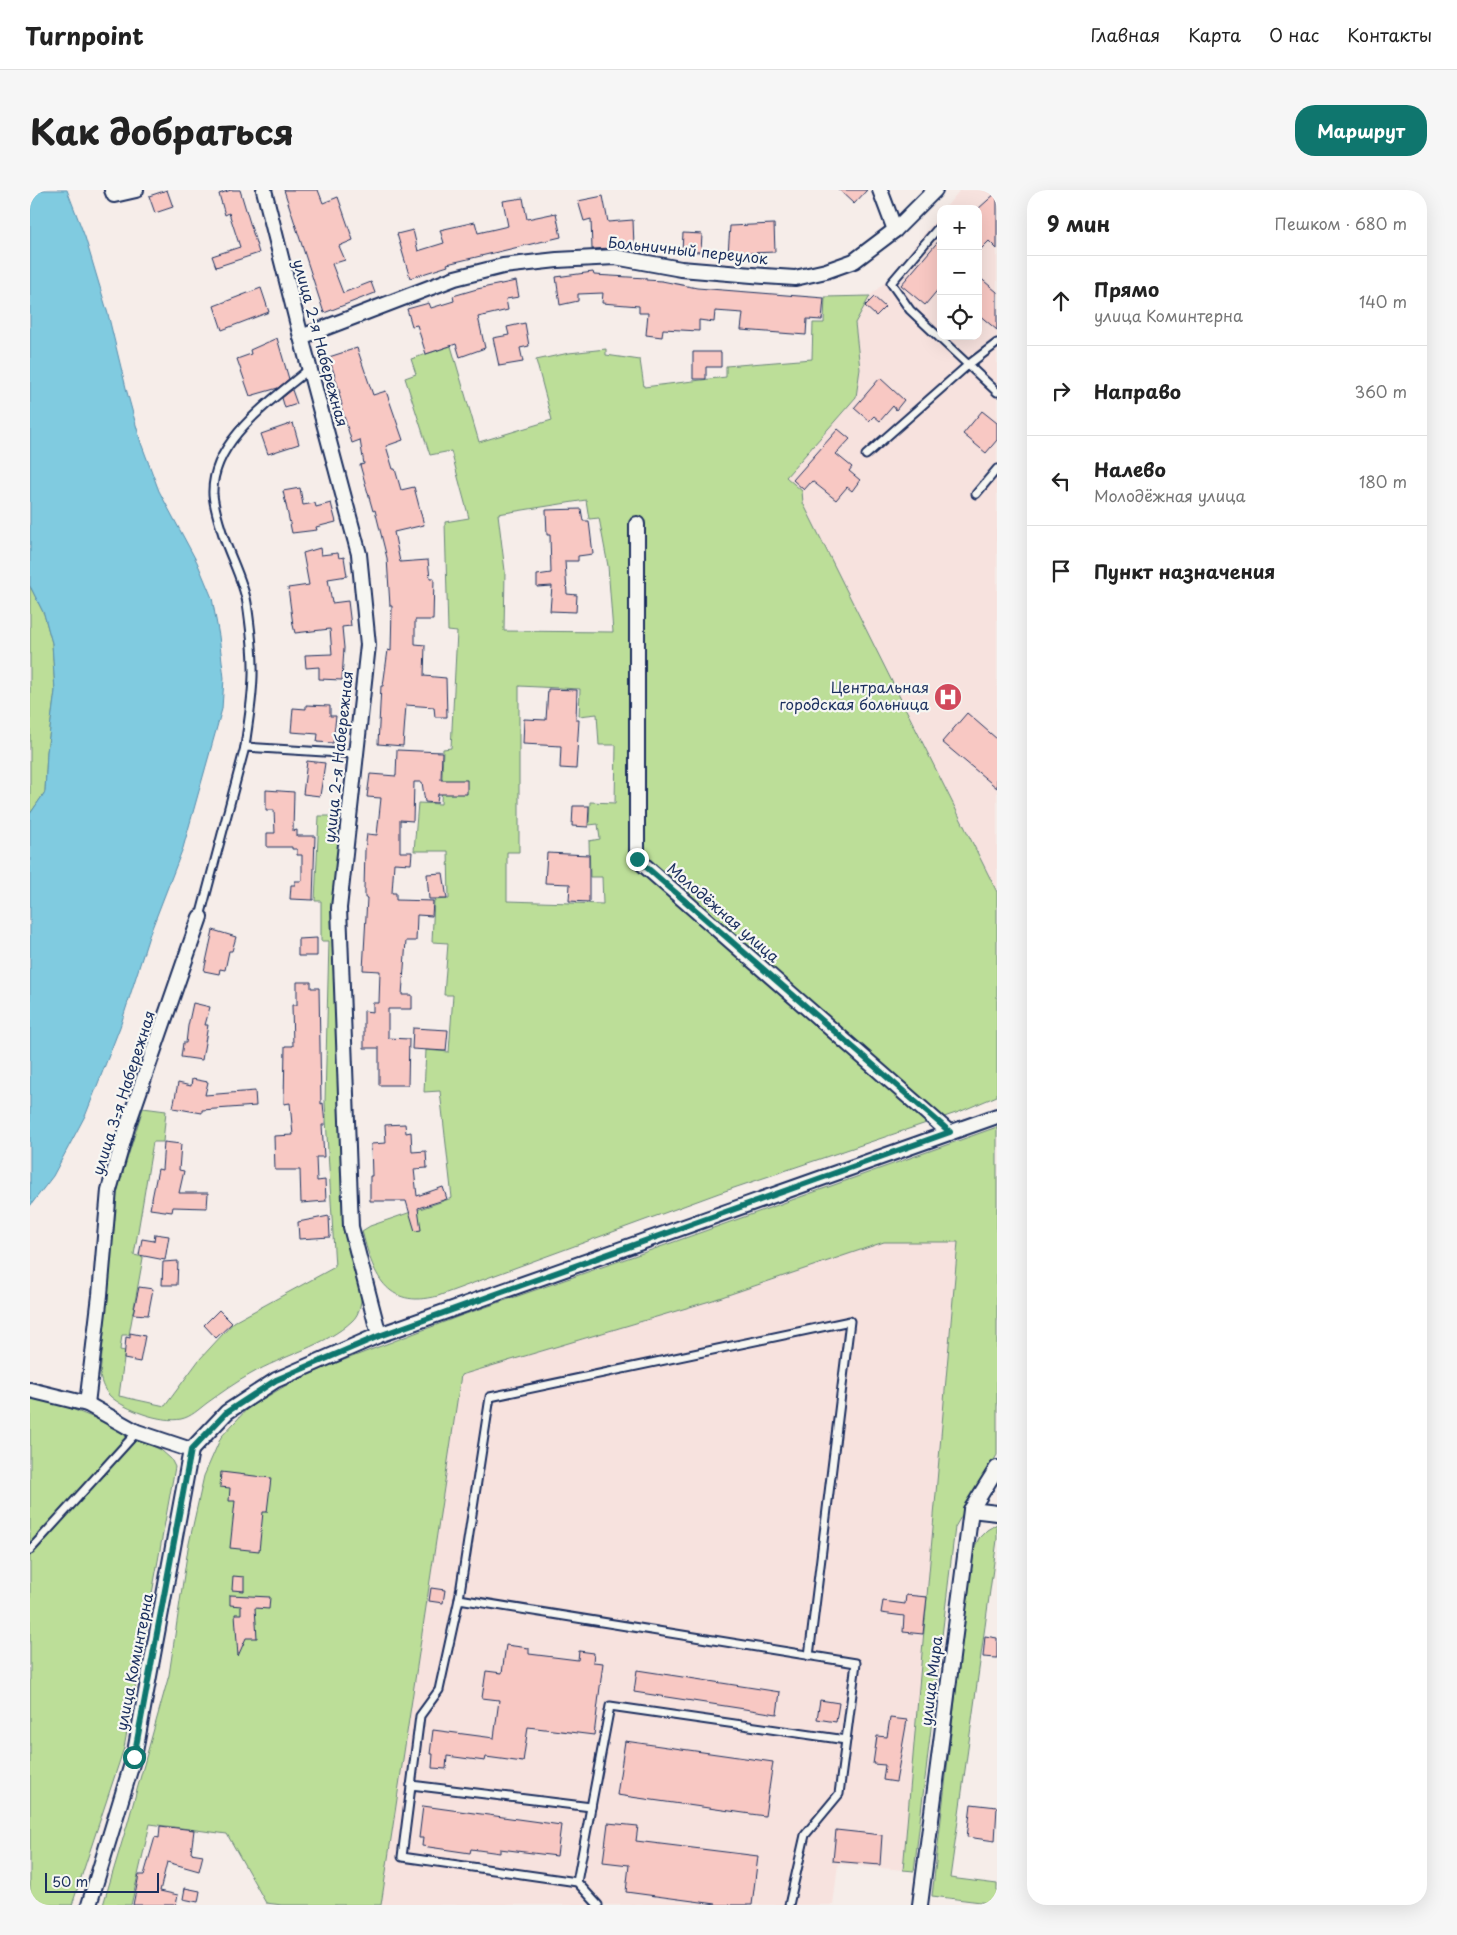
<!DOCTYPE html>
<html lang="ru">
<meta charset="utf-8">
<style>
body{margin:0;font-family:"Playpen Sans",sans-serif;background:#f6f6f6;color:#222}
.controls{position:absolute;right:15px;top:15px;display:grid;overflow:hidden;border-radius:10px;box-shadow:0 5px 20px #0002}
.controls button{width:45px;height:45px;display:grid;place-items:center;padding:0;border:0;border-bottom:1px solid #e0e0e0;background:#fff;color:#222;font:25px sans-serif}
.scale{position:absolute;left:15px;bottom:12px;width:114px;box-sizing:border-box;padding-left:5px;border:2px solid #1b2f5e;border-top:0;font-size:14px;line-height:18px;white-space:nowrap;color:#1b2f5e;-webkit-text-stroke:4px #f6f6f2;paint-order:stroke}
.stop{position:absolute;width:15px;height:15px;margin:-11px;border:4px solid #0f766e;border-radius:50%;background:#fff}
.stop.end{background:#0f766e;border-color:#fff;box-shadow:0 1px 5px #0008}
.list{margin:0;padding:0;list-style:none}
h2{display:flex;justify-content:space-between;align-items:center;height:65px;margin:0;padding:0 20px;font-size:21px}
h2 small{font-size:16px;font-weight:400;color:#767676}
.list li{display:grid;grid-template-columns:32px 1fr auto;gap:15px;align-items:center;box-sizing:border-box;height:90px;padding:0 20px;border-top:1px solid #e0e0e0}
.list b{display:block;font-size:19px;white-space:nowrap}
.list p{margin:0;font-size:16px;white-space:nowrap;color:#767676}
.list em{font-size:16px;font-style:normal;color:#767676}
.icon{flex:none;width:28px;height:28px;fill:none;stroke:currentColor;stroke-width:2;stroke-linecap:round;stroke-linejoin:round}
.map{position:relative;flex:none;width:967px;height:1715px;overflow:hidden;border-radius:20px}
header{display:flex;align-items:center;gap:30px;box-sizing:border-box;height:70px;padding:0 25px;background:#fff;border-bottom:1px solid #e0e0e0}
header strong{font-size:24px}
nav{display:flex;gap:28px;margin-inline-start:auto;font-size:18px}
.intro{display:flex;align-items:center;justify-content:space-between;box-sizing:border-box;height:120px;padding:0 30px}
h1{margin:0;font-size:35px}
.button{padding:12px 22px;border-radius:20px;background:#0f766e;color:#fff;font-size:18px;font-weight:700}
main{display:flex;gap:30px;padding:0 30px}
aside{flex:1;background:#fff;border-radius:20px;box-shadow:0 5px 20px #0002}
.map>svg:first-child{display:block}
.built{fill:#f7e2de}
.green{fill:#bcde98;stroke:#6c867b;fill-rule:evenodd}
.water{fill:#80cbe0;stroke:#588dac}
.building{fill:#f8c8c3;stroke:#1b2f5e}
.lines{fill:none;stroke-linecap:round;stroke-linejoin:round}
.service-casing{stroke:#1b2f5e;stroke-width:11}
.minor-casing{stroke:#1b2f5e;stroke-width:18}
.service{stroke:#f6f6f2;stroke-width:7}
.minor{stroke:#f6f6f2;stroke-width:14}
.route{stroke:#0f766e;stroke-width:6}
.labels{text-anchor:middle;stroke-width:4.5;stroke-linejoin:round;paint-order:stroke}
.street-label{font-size:15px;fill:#1b2f5e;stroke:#f6f6f2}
.poi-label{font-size:15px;fill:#1b2f5e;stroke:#f6f6f2;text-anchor:end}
</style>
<header>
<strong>Turnpoint</strong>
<nav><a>Главная</a><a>Карта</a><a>О нас</a><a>Контакты</a></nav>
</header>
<div class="intro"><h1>Как добраться</h1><a class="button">Маршрут</a></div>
<main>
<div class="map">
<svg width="967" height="1715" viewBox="0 0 967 1715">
<rect width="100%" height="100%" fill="#f6ede9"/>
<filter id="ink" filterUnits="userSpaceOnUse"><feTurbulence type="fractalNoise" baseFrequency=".02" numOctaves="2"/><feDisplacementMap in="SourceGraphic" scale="10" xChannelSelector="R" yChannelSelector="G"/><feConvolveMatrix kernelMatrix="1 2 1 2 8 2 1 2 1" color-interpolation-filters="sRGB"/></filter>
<g filter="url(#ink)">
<g class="built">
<path d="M 930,0 L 967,0 L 967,702 L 773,313 L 772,301 L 756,287 L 826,207 L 830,179 L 825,133 L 840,106 L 855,92 L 911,23 L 911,146 L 948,146 L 948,19 L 914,19 Z"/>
<path d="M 854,1052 L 928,1052 L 873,1680 L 808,1674 L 803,1715 L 351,1715 L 431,1185 L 680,1111 Z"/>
</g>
<g class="green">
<path d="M 840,106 L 825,133 L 830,179 L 826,207 L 756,287 L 772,301 L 773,313 L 967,702 L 967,906 L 929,922 L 689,1003 L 408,1106 C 355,1120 343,1083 332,1041 L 340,1036 L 422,1008 L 410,901 L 394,902 L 396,860 L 419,862 L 423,805 L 414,805 L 418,753 L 402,752 L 404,710 L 419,709 L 418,661 L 384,661 L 388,613 L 411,614 L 413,559 L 421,558 L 427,442 L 418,441 L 415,332 L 439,328 L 421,261 L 400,265 L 375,188 L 386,184 L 381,169 L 421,156 L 449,252 L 522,230 L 506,170 L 539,163 L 576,159 L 576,165 L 610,170 L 614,197 L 696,187 L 696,176 L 782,169 L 783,133 L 794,133 L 795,107 ZM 556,310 L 559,329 L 569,328 L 578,376 L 583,442 L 474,441 L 475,381 L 468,324 ZM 489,496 L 550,499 L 549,526 L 567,524 L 569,555 L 586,555 L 585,613 L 560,612 L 559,635 L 568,634 L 570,649 L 559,651 L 560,687 L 572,687 L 573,714 L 477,711 L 477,662 L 489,662 Z"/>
<path d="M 0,396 L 14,424 L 22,453 L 25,501 L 17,562 L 15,602 L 0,624 Z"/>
<path d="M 289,626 L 310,626 L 306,728 L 332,1103 C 331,1112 330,1124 322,1131 C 297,1155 252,1166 221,1184 C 206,1192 191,1203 177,1213 C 169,1219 161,1227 151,1229 C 132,1233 95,1220 80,1206 C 74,1200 72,1194 70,1186 L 86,1005 L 113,918 L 136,921 L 133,952 L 123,952 L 104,1065 L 113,1067 L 113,1068 L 99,1145 L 92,1145 L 90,1160 L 95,1161 L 89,1206 L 135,1216 L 169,1170 L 204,1132 L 305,1077 L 295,912 L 299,751 L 291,751 L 291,711 L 285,711 Z"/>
<path d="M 967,937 L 967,1265 L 925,1337 L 884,1681 L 873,1680 L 928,1052 L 854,1052 L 680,1111 L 431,1185 L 351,1715 L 252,1715 L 236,1713 L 197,1644 L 120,1634 L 101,1715 L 73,1715 L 98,1632 L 139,1485 L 158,1358 L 174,1286 L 191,1247 L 218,1218 L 255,1196 L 301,1175 L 430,1126 L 627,1058 Z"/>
<path d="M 0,1207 L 24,1212 L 67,1229 L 131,1260 L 141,1269 L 145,1277 L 94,1558 L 42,1715 L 0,1715 Z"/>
<path d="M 967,1334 L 967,1350 L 920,1688 L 967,1694 L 967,1714 L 902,1706 L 937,1407 L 945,1356 L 949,1348 L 957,1340 Z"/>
</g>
<path class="water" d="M 0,0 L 37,0 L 55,47 L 78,124 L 97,202 L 111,253 L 129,301 L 167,372 L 182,408 L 189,446 L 194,488 L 192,519 L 153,658 L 119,746 L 90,837 L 56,924 L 23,986 L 0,1016 L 0,624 L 15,602 L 17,562 L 25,501 L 22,453 L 14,424 L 0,396 Z"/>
<g class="building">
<path d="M 137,0 L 143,17 L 125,23 L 119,6 Z"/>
<path d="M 201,0 L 210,0 L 229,63 L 186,77 L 182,66 L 210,57 L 199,23 L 195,25 L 189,4 Z"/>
<path d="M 254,0 L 288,0 L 293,13 L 308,7 L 323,50 L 309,56 L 315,70 L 302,74 L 313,103 L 341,92 L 345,103 L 294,123 Z"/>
<path d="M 809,0 L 837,0 L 824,14 Z"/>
<path d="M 967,2 L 967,59 L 959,51 L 948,62 L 948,19 Z"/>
<path d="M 573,6 L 578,32 L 603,30 L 604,57 L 562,59 L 561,29 L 554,31 L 548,11 Z"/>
<path d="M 493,8 L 497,29 L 526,23 L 531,47 L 417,74 L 418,76 L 380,88 L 367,44 L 383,40 L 388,61 L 414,53 L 410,40 L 445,32 L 448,43 L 478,36 L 473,11 Z"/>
<path d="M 744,34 L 745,62 L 698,64 L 700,36 Z"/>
<path d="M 653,43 L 672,44 L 671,62 L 652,61 Z"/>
<path d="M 911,48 L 911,96 L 895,115 L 871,95 Z"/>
<path d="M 563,82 L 564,85 L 616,88 L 616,90 L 632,91 L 667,98 L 794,108 L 792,130 L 777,129 L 776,145 L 711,140 L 713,123 L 685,121 L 684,132 L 669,130 L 669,141 L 633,139 L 632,147 L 616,145 L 618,123 L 609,123 L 609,116 L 572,113 L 573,103 L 548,104 L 548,111 L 530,115 L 526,87 Z"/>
<path d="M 948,86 L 967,102 L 967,140 L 948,124 Z"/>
<path d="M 486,91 L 489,107 L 476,109 L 478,120 L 448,127 L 455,158 L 430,167 L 426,154 L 396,164 L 387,135 L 382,136 L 377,119 L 399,113 L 401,118 L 424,111 L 423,106 L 447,99 Z"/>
<path d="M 231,98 L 239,122 L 192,140 L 184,116 Z"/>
<path d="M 844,107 L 855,117 L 846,126 L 835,116 Z"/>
<path d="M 495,133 L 499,156 L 490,158 L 493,172 L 469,176 L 463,148 L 479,145 L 477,137 Z"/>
<path d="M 247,148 L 259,189 L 248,198 L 220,206 L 207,169 L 221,164 L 220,160 Z"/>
<path d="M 327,158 L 343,205 L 356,201 L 373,250 L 356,256 L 363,279 L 365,279 L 371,300 L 384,297 L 394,335 L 364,342 L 370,372 L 398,370 L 400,388 L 404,388 L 403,430 L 385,430 L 385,454 L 395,455 L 394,486 L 416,488 L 417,527 L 405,527 L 404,517 L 376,515 L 373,556 L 348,554 L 351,496 L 353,496 L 358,460 L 361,461 L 362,416 L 360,416 L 357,368 L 345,320 L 343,321 L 330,275 L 334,274 L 330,250 L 322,253 L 311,216 L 312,215 L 309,203 L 310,203 L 299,167 Z"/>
<path d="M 663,162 L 691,162 L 691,177 L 676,177 L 676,189 L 663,189 Z"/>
<path d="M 850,188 L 874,210 L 866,220 L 863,216 L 850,231 L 844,226 L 839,231 L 824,218 Z"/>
<path d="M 262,200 L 267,214 L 255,218 L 252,208 Z"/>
<path d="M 952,221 L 967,233 L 967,250 L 956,263 L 933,244 Z"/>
<path d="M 263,233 L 269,254 L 238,264 L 231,244 Z"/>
<path d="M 808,239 L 820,249 L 806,264 L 822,277 L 819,281 L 830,290 L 822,301 L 817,297 L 806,310 L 782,291 L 774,300 L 763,290 Z"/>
<path d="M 270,298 L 273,315 L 285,313 L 286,317 L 301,313 L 306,332 L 286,337 L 287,340 L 262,343 L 253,301 Z"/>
<path d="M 551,319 L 553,331 L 559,331 L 563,364 L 548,366 L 548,371 L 535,371 L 537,404 L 547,405 L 546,422 L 520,421 L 522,396 L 507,397 L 507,385 L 521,383 L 520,345 L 517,345 L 516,320 Z"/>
<path d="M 290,358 L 291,365 L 308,363 L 309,368 L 314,367 L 317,386 L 298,389 L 302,413 L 318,411 L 321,436 L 312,437 L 314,458 L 312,490 L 289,489 L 289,477 L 276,478 L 275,465 L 302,464 L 300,439 L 265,443 L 263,435 L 258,398 L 279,395 L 273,363 Z"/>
<path d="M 518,499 L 547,500 L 546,530 L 549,530 L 546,579 L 530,578 L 531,556 L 493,554 L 494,529 L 516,530 Z"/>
<path d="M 276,515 L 300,516 L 300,526 L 306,526 L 303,553 L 287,552 L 288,544 L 261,542 L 263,518 L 276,519 Z"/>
<path d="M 937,523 L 967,549 L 967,598 L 912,552 Z"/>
<path d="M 367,560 L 412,562 L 411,590 L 437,590 L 437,604 L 408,604 L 407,613 L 395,612 L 392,592 L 384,592 L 383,631 L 370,630 L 370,662 L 382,662 L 381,674 L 364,673 L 362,703 L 366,703 L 366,710 L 403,711 L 402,726 L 387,725 L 386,751 L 376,751 L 372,805 L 382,805 L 382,819 L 358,819 L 358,848 L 379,849 L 378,895 L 349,895 L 349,858 L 334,858 L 334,821 L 343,822 L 343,813 L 349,813 L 350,781 L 333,780 L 337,708 L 335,708 L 335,699 L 334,699 L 335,660 L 337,644 L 347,645 L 351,608 L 337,607 L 340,584 L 366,586 Z"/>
<path d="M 277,571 L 295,573 L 290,606 L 273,604 Z"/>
<path d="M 236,600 L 264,602 L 263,641 L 267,640 L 267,646 L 285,646 L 283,710 L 260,709 L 261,695 L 265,695 L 265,691 L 272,691 L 272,665 L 267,665 L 267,659 L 262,659 L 262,657 L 237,657 L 237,643 L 245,643 L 244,620 L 236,620 Z"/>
<path d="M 543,616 L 559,616 L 558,637 L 542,636 Z"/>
<path d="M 517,663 L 559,665 L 559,712 L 539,711 L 540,694 L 515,693 Z"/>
<path d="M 413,683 L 417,709 L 399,709 L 397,684 Z"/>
<path d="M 183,740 L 206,747 L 202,761 L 199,761 L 195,780 L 190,779 L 189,784 L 174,781 Z"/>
<path d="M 287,748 L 287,766 L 268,766 L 268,749 Z"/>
<path d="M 267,792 L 281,792 L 281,798 L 289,798 L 291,914 L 293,913 L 295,935 L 292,935 L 294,967 L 286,967 L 287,991 L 295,990 L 296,1011 L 271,1013 L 270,980 L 245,980 L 244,946 L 263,945 L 260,913 L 254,914 L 255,856 L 263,856 L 262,815 L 267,815 Z"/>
<path d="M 163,813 L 180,817 L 175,835 L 178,835 L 172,870 L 151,867 L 153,853 L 156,853 L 158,836 Z"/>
<path d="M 383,838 L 418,840 L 416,861 L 382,859 Z"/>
<path d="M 162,889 L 178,892 L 175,905 L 225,901 L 226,916 L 172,920 L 172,923 L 143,918 L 148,893 L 161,896 Z"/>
<path d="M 375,934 L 376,943 L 381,942 L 382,962 L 396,961 L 397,978 L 384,979 L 387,1006 L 413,997 L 417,1009 L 388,1018 L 391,1040 L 385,1041 L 376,1011 L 340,1011 L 340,986 L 342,986 L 341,954 L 356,953 L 355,935 Z"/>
<path d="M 134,952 L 151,954 L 149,980 L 154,981 L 149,1003 L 178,1003 L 177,1018 L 143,1017 L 142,1022 L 120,1019 L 128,979 L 132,980 Z"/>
<path d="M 299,1026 L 300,1047 L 269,1049 L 268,1032 Z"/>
<path d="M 125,1044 L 139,1046 L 135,1070 L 109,1065 L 112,1049 L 124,1051 Z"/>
<path d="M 148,1071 L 147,1095 L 132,1095 L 133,1072 Z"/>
<path d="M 109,1097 L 123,1099 L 118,1125 L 103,1124 Z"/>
<path d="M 189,1120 L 202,1133 L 186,1148 L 174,1135 Z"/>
<path d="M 100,1143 L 115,1146 L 110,1172 L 94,1169 L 96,1147 L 100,1148 Z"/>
<path d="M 191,1282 L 241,1288 L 237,1322 L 233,1322 L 229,1361 L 200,1358 L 205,1311 L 199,1311 L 200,1298 L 190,1297 Z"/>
<path d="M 203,1386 L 214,1387 L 214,1401 L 202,1400 Z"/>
<path d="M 401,1398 L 415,1400 L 413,1413 L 399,1411 Z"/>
<path d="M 200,1405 L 240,1407 L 239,1419 L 225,1418 L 227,1448 L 216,1448 L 208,1466 L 205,1424 L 211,1424 L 211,1416 L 200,1415 Z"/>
<path d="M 876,1405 L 897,1407 L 893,1444 L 873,1442 L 874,1426 L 851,1423 L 853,1411 L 875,1414 Z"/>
<path d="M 955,1446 L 967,1448 L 967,1468 L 953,1467 Z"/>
<path d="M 476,1455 L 499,1458 L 499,1464 L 548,1470 L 549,1461 L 564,1463 L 563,1472 L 573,1473 L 564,1545 L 498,1537 L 493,1572 L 456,1567 L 455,1571 L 417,1566 L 416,1579 L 402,1578 L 403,1564 L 400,1564 L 403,1540 L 464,1548 L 469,1510 L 452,1508 L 456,1481 L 472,1483 Z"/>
<path d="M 607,1480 L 750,1502 L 747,1524 L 604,1502 Z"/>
<path d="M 790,1510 L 809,1513 L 806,1532 L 787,1529 Z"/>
<path d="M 860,1528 L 877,1530 L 866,1592 L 853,1590 L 855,1575 L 843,1574 L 847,1546 L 857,1547 Z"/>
<path d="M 595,1551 L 743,1572 L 735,1626 L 587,1605 Z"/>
<path d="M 941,1614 L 967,1617 L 965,1651 L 937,1647 Z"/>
<path d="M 393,1616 L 531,1635 L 527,1666 L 470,1659 L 470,1663 L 441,1659 L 440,1663 L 392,1656 L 393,1648 L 389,1648 Z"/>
<path d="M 578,1633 L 608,1636 L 606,1651 L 728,1666 L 722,1715 L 686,1715 L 686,1714 L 596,1702 L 599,1675 L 573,1672 Z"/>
<path d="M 130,1636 L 164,1640 L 161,1663 L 173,1665 L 169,1681 L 137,1672 L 130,1701 L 148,1705 L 146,1715 L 103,1715 L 109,1685 L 114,1685 L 125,1647 L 129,1648 Z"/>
<path d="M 806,1640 L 852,1645 L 850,1675 L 803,1671 Z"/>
<path d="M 155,1698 L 170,1701 L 168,1712 L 153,1709 Z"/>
</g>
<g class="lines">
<defs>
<g id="service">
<path d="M 911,38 L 909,37 L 861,93 L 880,120 L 967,202"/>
<path d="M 836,265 L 938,175 L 967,153"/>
<path d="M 946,304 L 967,279"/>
<path d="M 215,557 C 218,532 224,503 223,477 C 223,457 220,434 217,413 C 213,390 200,367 193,345 C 189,332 184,318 183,304 C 181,250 243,210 279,179"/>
<path d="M 170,727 L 215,557 L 326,564"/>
<path d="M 0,1360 L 107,1242"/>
<path d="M 429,1409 L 460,1207 L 820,1131 L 779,1466"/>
<path d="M 381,1595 L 561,1617"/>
<path d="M 547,1692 L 580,1516 L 816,1550"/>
<path d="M 568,1715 L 547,1692 L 372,1667 L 390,1526 L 409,1500 L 429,1409 L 826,1473 L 809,1604 L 775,1645 L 759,1715"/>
</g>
<g id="minor">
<path d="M 82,0 L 84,5 L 106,0"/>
<path d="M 234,0 L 271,147 L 329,364 L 338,455 L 309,718 L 321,1037 L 349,1145"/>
<path d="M 850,0 L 865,40"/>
<path d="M 271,147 L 425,88 L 473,76 L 527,70 L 585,67 L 651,79 L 734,86 L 765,88 L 796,81 L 824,71 L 865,40 L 905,0"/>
<path d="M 607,334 L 607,669 L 920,943"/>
<path d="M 0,1200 L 57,1214 L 107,1242 L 161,1260"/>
<path d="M 57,1214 L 70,1105 L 79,1000 L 98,934 L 170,727"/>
<path d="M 161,1260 L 197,1222 L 246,1190 L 349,1145 L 967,926"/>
<path d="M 941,1320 L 967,1323"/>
<path d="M 59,1715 L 104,1567 L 161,1260"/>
<path d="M 890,1715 L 941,1320 L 967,1278"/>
</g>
</defs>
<use href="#service" class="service-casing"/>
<use href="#minor" class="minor-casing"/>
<use href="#service" class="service"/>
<use href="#minor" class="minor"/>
</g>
</g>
<g class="lines" filter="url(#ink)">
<path class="route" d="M 104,1567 L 161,1260 L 197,1222 L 246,1190 L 349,1146 L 920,942 L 607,669"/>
</g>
<defs>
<symbol id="hospital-disc" viewBox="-11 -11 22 22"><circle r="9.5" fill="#d1495b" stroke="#f6f6f2"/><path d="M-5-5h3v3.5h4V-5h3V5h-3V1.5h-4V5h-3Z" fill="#fff"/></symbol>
</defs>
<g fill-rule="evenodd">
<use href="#hospital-disc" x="902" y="491" width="32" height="32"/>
</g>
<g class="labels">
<g class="street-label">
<text transform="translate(658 61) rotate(6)" y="5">Больничный переулок</text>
<text transform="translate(290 153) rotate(75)" y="5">улица 2-я Набережная</text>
<text transform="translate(309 567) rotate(-84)" y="5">улица 2-я Набережная</text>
<text transform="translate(693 723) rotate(41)" y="5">Молодёжная улица</text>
<text transform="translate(94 903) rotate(-72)" y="5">улица 3-я Набережная</text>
<text transform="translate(105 1472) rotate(-79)" y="5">улица Коминтерна</text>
<text transform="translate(902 1491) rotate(-83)" y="5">улица Мира</text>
</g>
<g class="poi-label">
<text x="899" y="503">Центральная<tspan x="899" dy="17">городская больница</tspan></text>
</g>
</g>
</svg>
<div class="controls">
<button>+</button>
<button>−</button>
<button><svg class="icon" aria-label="locate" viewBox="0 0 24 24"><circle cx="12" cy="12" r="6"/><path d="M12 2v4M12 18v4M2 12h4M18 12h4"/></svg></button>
</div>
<div class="scale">50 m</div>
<div class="stop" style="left:104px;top:1567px"></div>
<div class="stop end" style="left:607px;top:669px"></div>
</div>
<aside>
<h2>9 мин<small>Пешком · 680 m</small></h2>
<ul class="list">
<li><svg class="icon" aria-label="ahead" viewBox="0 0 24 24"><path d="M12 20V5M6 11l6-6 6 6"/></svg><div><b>Прямо</b><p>улица Коминтерна</p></div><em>140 m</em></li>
<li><svg class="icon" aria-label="right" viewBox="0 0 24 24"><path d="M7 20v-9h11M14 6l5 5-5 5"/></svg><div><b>Направо</b></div><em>360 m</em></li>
<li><svg class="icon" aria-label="left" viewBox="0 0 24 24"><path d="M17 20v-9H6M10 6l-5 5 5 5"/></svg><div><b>Налево</b><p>Молодёжная улица</p></div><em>180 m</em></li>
<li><svg class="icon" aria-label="arrive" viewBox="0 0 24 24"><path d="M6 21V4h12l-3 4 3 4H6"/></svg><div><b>Пункт назначения</b></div></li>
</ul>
</aside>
</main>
